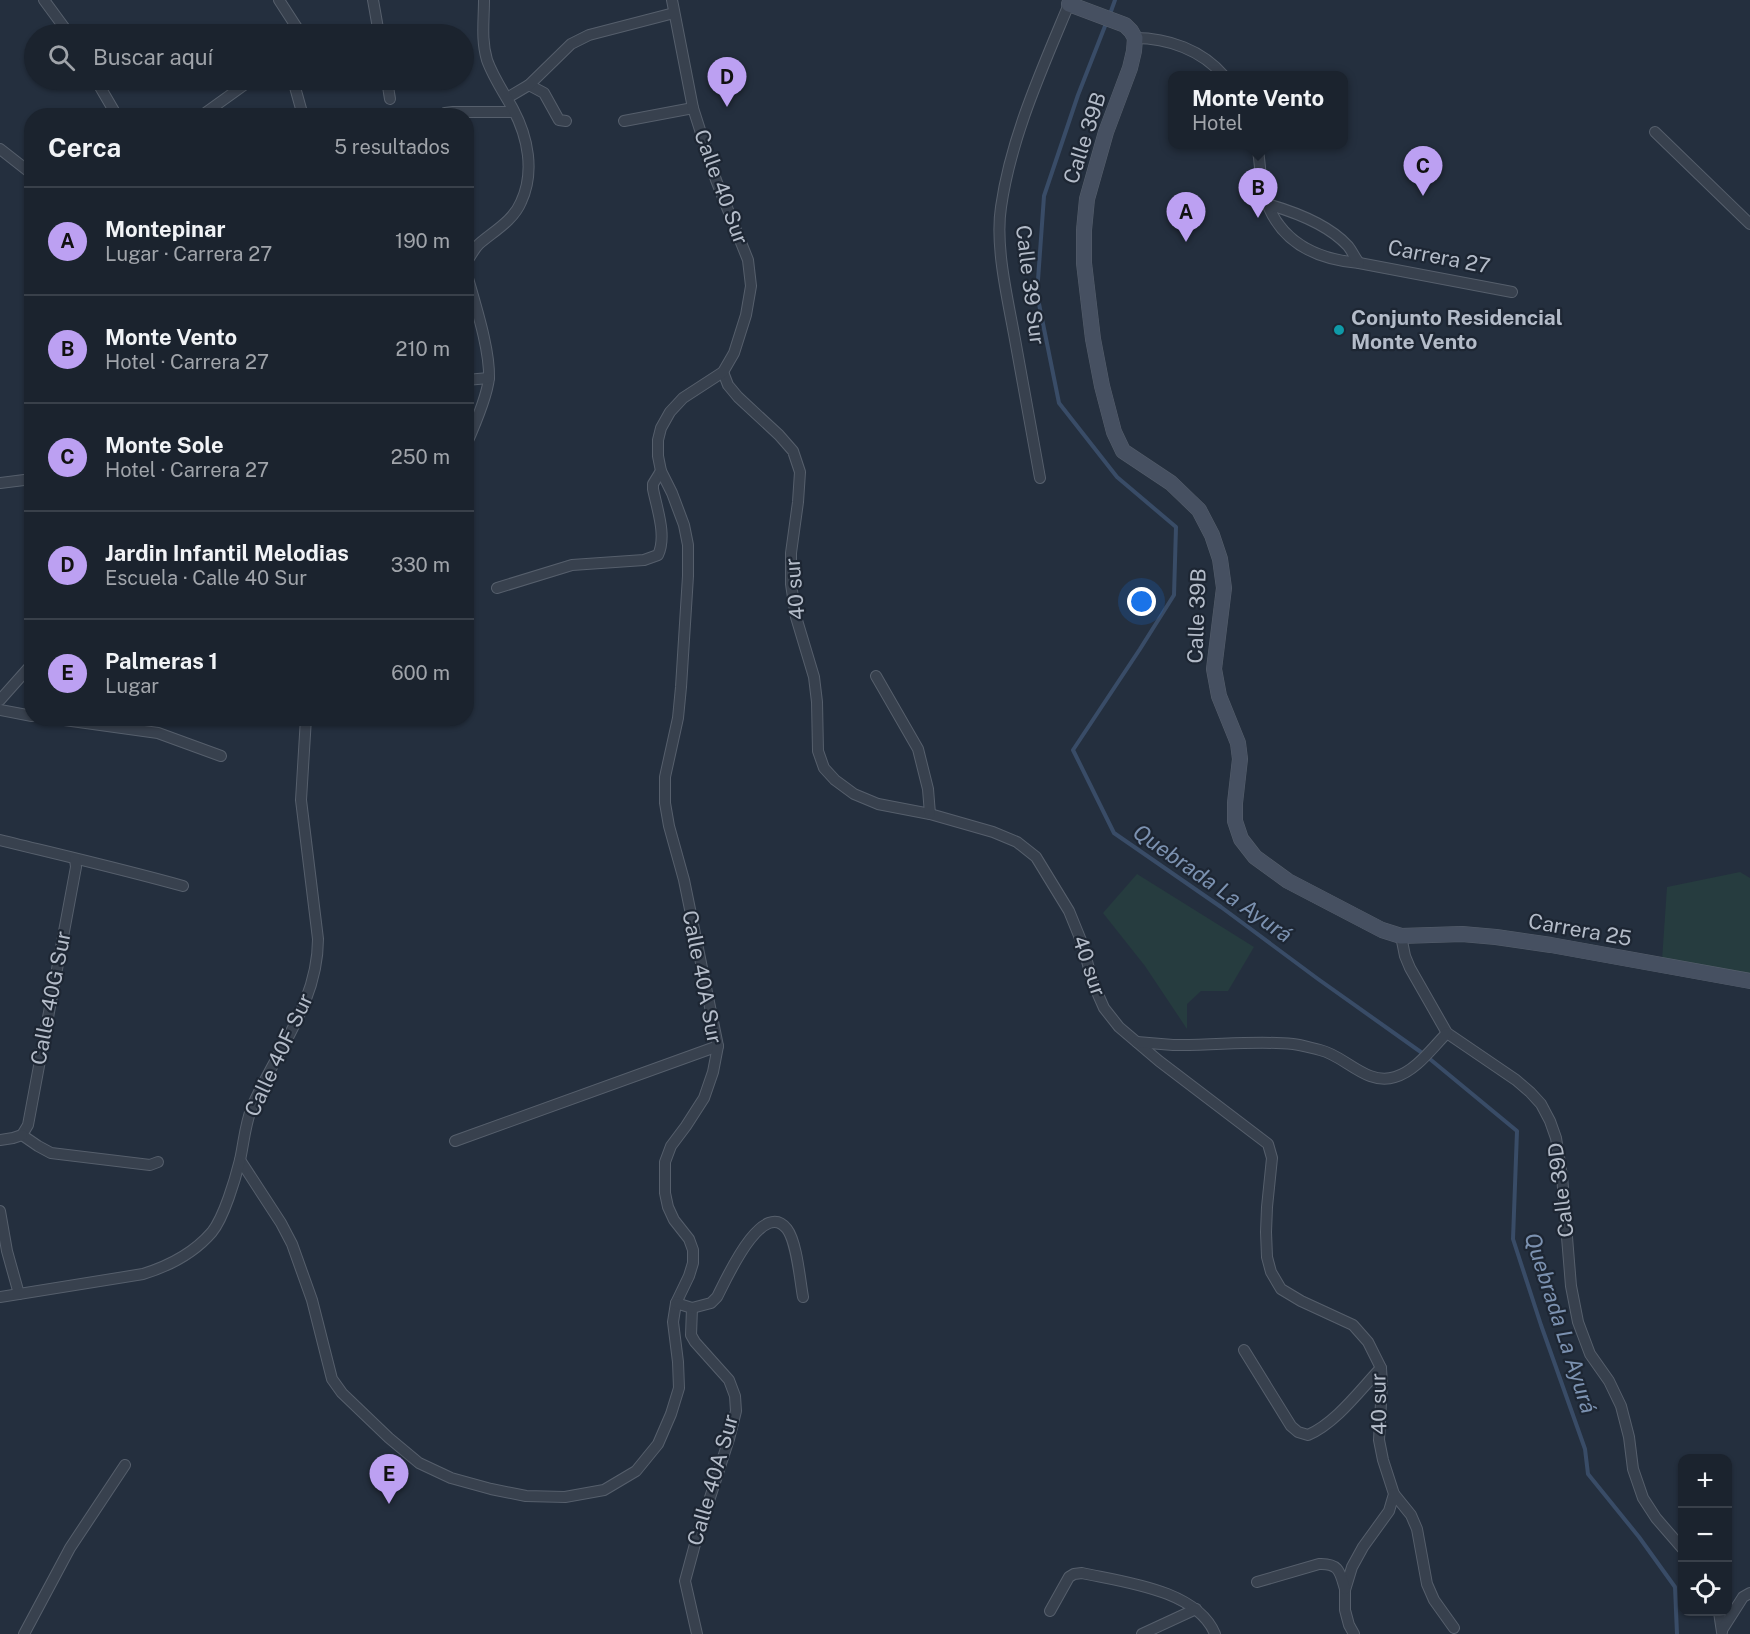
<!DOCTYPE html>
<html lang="es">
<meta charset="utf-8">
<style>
body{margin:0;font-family:"Public Sans",sans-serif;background:#242b36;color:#f1f3f6}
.controls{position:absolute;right:18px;bottom:18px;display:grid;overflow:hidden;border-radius:12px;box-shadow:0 2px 4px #0004}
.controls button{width:54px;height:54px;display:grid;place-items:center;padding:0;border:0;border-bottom:2px solid #39404a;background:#1b232e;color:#f1f3f6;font:30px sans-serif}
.you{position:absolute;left:1142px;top:602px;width:21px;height:21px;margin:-15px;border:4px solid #fff;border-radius:50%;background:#1a73e8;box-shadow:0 0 0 9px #1a73e833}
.badge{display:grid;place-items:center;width:39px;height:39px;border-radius:50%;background:#bca0f2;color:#111;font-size:20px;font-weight:700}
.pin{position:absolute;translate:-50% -50px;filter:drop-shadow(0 2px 3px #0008)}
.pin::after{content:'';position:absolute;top:32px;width:21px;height:18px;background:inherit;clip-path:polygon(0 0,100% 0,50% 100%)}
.popup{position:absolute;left:1168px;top:71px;width:180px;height:78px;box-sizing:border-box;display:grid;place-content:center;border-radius:12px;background:#1b232e;filter:drop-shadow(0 2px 4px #0005);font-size:20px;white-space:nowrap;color:#a0a4aa}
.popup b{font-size:22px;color:#f1f3f6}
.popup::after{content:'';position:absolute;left:50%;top:100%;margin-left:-12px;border:12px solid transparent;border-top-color:#1b232e}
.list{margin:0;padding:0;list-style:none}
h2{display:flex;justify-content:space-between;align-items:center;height:78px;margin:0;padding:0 24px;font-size:26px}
h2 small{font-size:20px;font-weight:400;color:#a0a4aa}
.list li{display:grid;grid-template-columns:39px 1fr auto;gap:18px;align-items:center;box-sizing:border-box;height:108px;padding:0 24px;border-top:2px solid #39404a}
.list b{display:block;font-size:22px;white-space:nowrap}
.list p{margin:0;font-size:20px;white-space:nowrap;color:#a0a4aa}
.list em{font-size:20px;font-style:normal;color:#a0a4aa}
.icon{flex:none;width:33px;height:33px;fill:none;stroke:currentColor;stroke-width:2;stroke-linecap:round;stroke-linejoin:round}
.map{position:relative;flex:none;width:1750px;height:1634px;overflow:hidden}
.search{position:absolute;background:#1b232e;box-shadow:0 2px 4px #0004;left:24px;top:24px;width:450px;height:66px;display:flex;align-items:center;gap:15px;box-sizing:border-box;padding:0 21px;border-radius:33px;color:#a0a4aa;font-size:22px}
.panel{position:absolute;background:#1b232e;box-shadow:0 2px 4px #0004;left:24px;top:108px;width:450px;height:618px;border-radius:24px}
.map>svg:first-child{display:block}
.green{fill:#263c3f}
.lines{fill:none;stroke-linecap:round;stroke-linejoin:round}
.stream{stroke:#394c67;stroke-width:4}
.street-casing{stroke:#565f6c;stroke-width:12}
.secondary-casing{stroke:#565f6c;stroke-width:16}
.street{stroke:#38414e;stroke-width:10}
.secondary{stroke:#465061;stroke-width:15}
.culture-dot{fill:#0f9aa8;stroke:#1d2633;stroke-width:2}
.labels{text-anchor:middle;stroke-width:4.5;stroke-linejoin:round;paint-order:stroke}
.street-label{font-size:21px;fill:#b4bcc9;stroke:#1d2633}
.poi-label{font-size:21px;font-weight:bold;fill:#b4bcc9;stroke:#1d2633;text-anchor:start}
.water-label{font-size:22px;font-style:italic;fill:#7c92b1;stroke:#1d2633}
</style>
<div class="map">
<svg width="1750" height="1634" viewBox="0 0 1750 1634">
<rect width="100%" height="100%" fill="#242f3e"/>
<g class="green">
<path d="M 1740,872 L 1750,878 L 1750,975 L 1662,960 L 1667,887 Z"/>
<path d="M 1137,874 L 1254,947 L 1228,991 L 1201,991 L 1187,1004 L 1187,1029 L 1145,966 L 1103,913 Z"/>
</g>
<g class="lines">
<g class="stream">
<path d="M 1110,14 L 1115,0"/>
<path d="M 1107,21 L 1078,95 L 1044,196 L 1037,294 L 1059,403 L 1117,477 L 1176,527 L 1174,595 L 1140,649 L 1073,750 L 1114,833 L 1221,907 L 1318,979 L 1425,1055 L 1517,1131 L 1513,1239 L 1541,1325 L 1585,1449 L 1588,1474 L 1639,1537 L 1675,1587 L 1677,1634"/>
</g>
<defs>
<g id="street">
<path d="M 44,0 L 69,34"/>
<path d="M 279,0 L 301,34"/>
<path d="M 373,0 L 379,34"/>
<path d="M 1135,38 C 1168,38 1202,50 1224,76"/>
<path d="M 96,80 L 117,116"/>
<path d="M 293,80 L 303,116"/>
<path d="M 387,80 L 390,99"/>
<path d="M 529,85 L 544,93 L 559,120 L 566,121"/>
<path d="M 507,98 L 529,85 L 571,44 L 589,35 L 674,13"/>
<path d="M 201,116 L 251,80"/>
<path d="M 442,116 L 445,113 L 453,112 L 514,112"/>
<path d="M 624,121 L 693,108"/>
<path d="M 1655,132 L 1750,224"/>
<path d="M 1257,144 C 1260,160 1260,175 1263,190 C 1275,239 1312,259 1359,263 L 1512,292"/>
<path d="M 0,149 L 32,174"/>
<path d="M 1267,204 C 1295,212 1328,224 1348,246 C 1352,251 1355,258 1359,263"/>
<path d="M 466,263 C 470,257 474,249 479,244 C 494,231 513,221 521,202 C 535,172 528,137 513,109 C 504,93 493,77 487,60 C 481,40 484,20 484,0"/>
<path d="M 466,271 C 474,301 490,348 489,378 C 487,397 474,427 466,445"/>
<path d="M 723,372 L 728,385 L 738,397 L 779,435 L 793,451 L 800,472 L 798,502 L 791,553 L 791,584 L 796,617 L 814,677 L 817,702 L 818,751 L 824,768 L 835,780 L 854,794 L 878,804 L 930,814 L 993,832 L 1017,842 L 1036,857 L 1069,911 L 1082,943 L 1093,983 L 1104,1008 L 1119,1027 L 1159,1061 L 1268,1144 L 1272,1158 L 1267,1207 L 1266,1232 L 1267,1257 L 1271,1272 L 1281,1289 L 1301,1301 L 1353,1325 L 1368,1342 L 1381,1368 L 1382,1384 L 1379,1440 L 1383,1460 L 1394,1494 L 1389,1511 L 1363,1547 L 1352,1567 L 1345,1590 L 1345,1610 L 1349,1625 L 1354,1634"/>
<path d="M 466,380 L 489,378"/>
<path d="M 1040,478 C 1031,430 1023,382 1014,334 C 1007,296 995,245 1001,207 C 1011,137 1042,69 1069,4"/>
<path d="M 0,483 L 32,479"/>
<path d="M 497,588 L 572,565 L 644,560 L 658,555 C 667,536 657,509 653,489 L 653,484 L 661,471"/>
<path d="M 876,676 L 918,749 L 928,789 L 930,814"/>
<path d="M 0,700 L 32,664"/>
<path d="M 0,710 L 32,716"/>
<path d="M 50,718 L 158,733 L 221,756"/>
<path d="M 0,840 C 61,855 122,869 183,886"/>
<path d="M 1401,936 L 1405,956 L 1410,968 L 1447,1033 L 1516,1080 L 1530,1092 L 1541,1104 L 1550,1121 L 1556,1138 L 1562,1176 L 1571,1286 L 1578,1322 L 1590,1354 L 1609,1381 L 1621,1406 L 1629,1437 L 1633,1469 L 1643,1498 L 1656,1518 L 1682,1548"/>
<path d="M 1137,1042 C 1149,1043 1161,1044 1173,1045 C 1213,1046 1253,1040 1293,1044 C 1302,1045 1311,1048 1320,1050 C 1346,1056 1366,1086 1395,1077 C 1416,1071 1432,1048 1447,1033"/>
<path d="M 22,1135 L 28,1125 L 76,867 L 75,859"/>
<path d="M 22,1135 L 38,1146 L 51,1153 L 150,1165 L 158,1162"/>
<path d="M 0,1140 L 13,1138 L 22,1135"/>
<path d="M 455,1141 L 718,1046"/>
<path d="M 240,1160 L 281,1223 L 292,1244 L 312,1300 L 332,1379 L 342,1393 L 389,1438 L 419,1463 L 451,1478 L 491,1489 L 526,1496 L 565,1497 L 604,1490 L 636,1471 L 658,1444 L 671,1414 L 679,1388 L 678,1362 L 673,1322 L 676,1303 L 689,1276 L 693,1263 L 693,1250 L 689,1239 L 674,1220 L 668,1207 L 665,1193 L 665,1162 L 671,1146 L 686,1126 L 704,1098 L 713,1072 L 718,1046 L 684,880 L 669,826 L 665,803 L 665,777 L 678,718 L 681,687 L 688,576 L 688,545 L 684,525 L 672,493 L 661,471 L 658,456 L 658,440 L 661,428 L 670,412 L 683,398 L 723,372 L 734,353 L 746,315 L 751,286 L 748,260 L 716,180 L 693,108 L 672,0"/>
<path d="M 0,1211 L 7,1251 L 19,1294"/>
<path d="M 0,1297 L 143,1274 C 169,1266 194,1253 212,1232 C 224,1217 235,1180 240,1160 C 244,1142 245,1124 252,1107 C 276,1051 318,1003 318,939 L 301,800 L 306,718"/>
<path d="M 676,1303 L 692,1308 L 691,1335 L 695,1342 L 729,1380 L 735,1396 L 736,1411 L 729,1439 L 695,1544 L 685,1581 L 697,1634"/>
<path d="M 692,1308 L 711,1303 L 717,1297 C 725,1282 762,1197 787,1229 C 797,1242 800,1281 803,1297"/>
<path d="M 1244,1350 L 1291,1426 L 1298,1432 L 1308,1435 C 1336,1423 1360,1390 1381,1368"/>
<path d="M 1394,1494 L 1411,1515 L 1417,1529 L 1427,1584 L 1434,1600 L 1454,1628"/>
<path d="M 1257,1582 L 1319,1564 C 1340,1563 1340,1573 1345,1589"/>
<path d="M 1050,1611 L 1069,1577 L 1074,1574 L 1082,1573 C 1124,1582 1197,1590 1215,1634"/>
<path d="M 1719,1612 L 1722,1632"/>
<path d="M 1722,1630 L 1743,1597 L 1750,1593"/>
<path d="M 24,1634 L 70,1548 L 125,1465"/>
<path d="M 1142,1634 L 1196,1609"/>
</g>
<path id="secondary" d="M 1071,0 L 1069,4 L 1125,25 L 1131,31 L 1135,38 L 1134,51 L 1130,68 L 1106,132 L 1087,199 L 1084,230 L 1084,263 L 1093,339 L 1102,386 L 1114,432 L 1123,451 L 1171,483 L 1199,510 L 1212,535 L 1220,559 L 1224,588 L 1214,669 L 1219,696 L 1238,743 L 1240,759 L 1235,803 L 1235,821 L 1241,839 L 1255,857 L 1288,881 L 1382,930 L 1401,936 L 1462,934 L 1496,937 L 1551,945 L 1750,981"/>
</defs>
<use href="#street" class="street-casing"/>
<use href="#secondary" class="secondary-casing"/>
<use href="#street" class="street"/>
<use href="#secondary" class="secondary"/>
</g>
<circle class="culture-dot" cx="1339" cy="330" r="6"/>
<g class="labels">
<g class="street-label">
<text transform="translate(1085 138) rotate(-72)" y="7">Calle 39B</text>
<text transform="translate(721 187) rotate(70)" y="7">Calle 40 Sur</text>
<text transform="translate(1439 257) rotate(11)" y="7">Carrera 27</text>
<text transform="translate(1030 285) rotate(83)" y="7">Calle 39 Sur</text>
<text transform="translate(795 589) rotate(-95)" y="7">40 sur</text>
<text transform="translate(1197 616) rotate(-88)" y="7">Calle 39B</text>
<text transform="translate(1580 930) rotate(10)" y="7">Carrera 25</text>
<text transform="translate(1089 966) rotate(71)" y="7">40 sur</text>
<text transform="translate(702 977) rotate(79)" y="7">Calle 40A Sur</text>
<text transform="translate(51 998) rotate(-79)" y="7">Calle 40G Sur</text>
<text transform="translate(279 1055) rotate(-65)" y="7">Calle 40F Sur</text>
<text transform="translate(1561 1190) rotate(-97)" y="7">Calle 39D</text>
<text transform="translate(1379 1404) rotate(-91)" y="7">40 sur</text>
<text transform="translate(713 1480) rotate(-74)" y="7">Calle 40A Sur</text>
</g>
<g class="poi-label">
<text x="1351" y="325">Conjunto Residencial<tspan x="1351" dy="24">Monte Vento</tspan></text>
</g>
<g class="water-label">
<text transform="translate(1213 883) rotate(35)" y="8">Quebrada La Ayurá</text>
<text transform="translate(1561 1323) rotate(72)" y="8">Quebrada La Ayurá</text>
</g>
</g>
</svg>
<div class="controls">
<button>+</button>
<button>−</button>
<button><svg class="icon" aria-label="locate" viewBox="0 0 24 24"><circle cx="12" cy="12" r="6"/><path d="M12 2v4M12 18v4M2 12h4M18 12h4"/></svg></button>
</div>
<div class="you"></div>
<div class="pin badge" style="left:1186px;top:242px">A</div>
<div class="pin badge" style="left:1258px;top:218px">B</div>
<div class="popup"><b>Monte Vento</b>Hotel</div>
<div class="pin badge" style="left:1423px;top:196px">C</div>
<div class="pin badge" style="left:727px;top:107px">D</div>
<div class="pin badge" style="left:389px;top:1504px">E</div>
<div class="search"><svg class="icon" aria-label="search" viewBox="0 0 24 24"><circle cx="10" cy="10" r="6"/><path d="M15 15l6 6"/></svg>Buscar aquí</div>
<section class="panel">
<h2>Cerca<small>5 resultados</small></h2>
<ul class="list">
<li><span class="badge">A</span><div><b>Montepinar</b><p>Lugar · Carrera 27</p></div><em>190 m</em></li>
<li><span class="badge">B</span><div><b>Monte Vento</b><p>Hotel · Carrera 27</p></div><em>210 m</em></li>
<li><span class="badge">C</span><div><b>Monte Sole</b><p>Hotel · Carrera 27</p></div><em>250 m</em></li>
<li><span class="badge">D</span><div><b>Jardin Infantil Melodias</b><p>Escuela · Calle 40 Sur</p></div><em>330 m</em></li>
<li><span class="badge">E</span><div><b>Palmeras 1</b><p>Lugar</p></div><em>600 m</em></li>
</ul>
</section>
</div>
